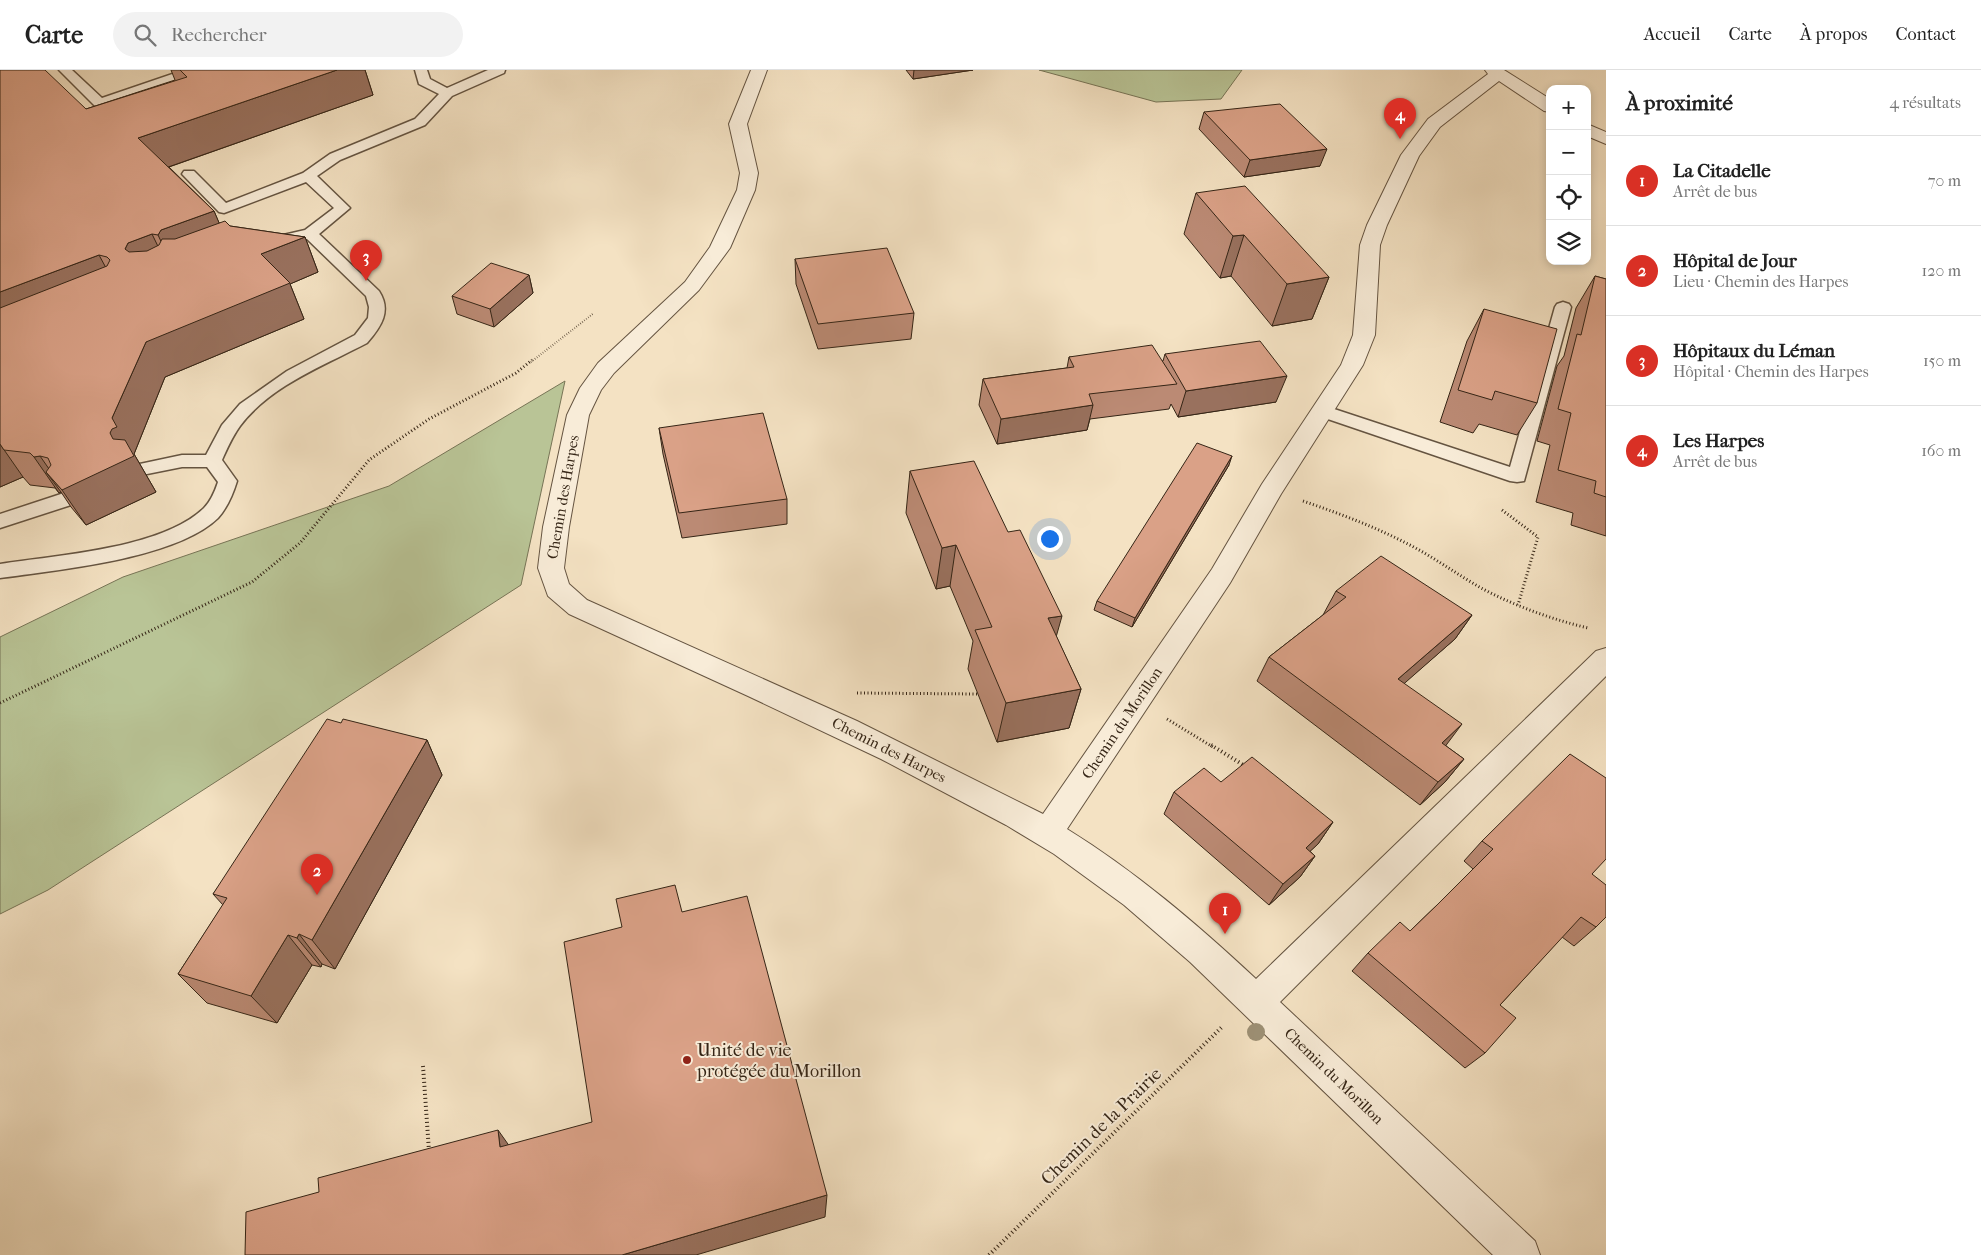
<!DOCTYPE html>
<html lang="fr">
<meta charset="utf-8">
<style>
body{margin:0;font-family:"IM FELL French Canon",serif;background:#f2f2f2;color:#222}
.controls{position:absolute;right:15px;top:15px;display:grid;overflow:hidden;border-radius:10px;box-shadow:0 2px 8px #0003}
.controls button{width:45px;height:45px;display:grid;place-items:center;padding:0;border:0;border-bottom:1px solid #e0e0e0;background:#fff;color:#222;font:25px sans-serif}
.you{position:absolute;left:1049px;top:468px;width:18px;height:18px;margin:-12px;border:4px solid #fff;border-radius:50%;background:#1a73e8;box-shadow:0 0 0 8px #1a73e833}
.badge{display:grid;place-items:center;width:32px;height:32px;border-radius:50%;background:#d93025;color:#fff;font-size:16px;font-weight:700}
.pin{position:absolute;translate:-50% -41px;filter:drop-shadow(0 1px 2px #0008)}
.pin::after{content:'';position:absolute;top:26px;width:18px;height:15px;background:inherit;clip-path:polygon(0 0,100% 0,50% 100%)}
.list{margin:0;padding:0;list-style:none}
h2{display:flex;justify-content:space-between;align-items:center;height:65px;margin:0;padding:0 20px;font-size:21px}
h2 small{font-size:16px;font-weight:400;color:#767676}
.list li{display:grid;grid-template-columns:32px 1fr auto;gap:15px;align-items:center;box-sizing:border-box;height:90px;padding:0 20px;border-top:1px solid #e0e0e0}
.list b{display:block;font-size:19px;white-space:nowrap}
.list p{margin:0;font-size:16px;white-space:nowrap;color:#767676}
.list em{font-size:16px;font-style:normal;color:#767676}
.icon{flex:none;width:28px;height:28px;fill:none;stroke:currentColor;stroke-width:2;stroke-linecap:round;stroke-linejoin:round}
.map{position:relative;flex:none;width:1606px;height:1185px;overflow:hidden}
header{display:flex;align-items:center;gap:30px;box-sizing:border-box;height:70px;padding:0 25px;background:#fff;border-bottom:1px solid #e0e0e0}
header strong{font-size:24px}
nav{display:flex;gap:28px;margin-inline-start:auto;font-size:18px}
.search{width:350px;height:45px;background:#f2f2f2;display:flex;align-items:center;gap:12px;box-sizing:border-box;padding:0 18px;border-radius:28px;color:#767676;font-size:19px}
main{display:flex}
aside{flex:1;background:#fff}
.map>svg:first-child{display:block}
.green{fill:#b9c496;stroke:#777456}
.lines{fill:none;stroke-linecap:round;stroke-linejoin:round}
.service-casing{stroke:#655441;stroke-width:3}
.minor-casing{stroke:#655441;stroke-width:2}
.path-far2{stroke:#352516;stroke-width:2;stroke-dasharray:0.5 2;stroke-linecap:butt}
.path-far1{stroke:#352516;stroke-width:3;stroke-dasharray:1 2.5;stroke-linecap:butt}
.path{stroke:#352516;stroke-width:4;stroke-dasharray:1 3;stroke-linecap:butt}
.service{fill:#f8ecd8;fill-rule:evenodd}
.minor{fill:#f8ecd8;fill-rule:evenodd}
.tree{fill:#9d9075}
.wall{fill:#bb8a74;stroke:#352516}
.shaded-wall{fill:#99715e;stroke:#352516}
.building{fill:#daa187;stroke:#352516}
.poi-dot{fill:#8f2418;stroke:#f8ecd8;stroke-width:2}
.labels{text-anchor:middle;stroke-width:4;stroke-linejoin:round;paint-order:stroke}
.street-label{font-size:15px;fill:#352516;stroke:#f8ecd8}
.near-poi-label{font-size:18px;fill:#352516;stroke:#f8ecd8;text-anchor:start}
.near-street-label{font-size:18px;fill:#352516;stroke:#f8ecd8}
</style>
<header>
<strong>Carte</strong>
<div class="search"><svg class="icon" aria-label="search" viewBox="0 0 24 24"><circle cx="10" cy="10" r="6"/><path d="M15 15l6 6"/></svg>Rechercher</div>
<nav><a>Accueil</a><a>Carte</a><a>À propos</a><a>Contact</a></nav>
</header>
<main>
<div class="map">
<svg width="1606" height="1185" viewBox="0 0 1606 1185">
<rect width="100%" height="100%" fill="#f4e2c3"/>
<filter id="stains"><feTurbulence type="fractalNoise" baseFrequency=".004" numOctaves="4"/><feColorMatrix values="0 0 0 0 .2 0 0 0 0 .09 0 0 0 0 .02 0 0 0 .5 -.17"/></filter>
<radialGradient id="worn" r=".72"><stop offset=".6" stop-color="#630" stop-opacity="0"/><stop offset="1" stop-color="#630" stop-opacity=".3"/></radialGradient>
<g class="green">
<path d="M 1039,0 L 1242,0 L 1221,29 L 1156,32 Z"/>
<path d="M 565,311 L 521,515 L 48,820 L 0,844 L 0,567 L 123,507 L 389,416 Z"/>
</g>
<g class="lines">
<defs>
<g id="service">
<path d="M 59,0 L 72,0 L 102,28 L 184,0 L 202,0 L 201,3 L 100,37 L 95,36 Z"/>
<path d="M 415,0 L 427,0 L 430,9 L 447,18 L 488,0 L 505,0 L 504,3 L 452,26 L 425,55 L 340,90 L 317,106 L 350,138 L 319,164 L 379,221 C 392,241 381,257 367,273 C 323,296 270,316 240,356 C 232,367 227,379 222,390 L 237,411 C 233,424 227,438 218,448 C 176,489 57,500 0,508 L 0,494 C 56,485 162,479 204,438 C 211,431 215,421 218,412 L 207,397 L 182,397 L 142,405 L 135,403 L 133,399 L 135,395 L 182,385 L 206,385 L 222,355 L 240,334 L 287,301 L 355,265 L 368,248 L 369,237 L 366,226 L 307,169 L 271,177 L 266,175 L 263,172 L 266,169 L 305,160 L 334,138 L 306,112 L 224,143 L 219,142 L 182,104 L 184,101 L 194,101 L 226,133 L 303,103 L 330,84 L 415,49 L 439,24 L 419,14 Z"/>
<path d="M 1563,232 L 1569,234 L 1571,237 L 1524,411 L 1517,412 L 1510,411 L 1316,345 L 1313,341 L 1316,337 L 1322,335 L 1328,337 L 1510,397 L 1555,237 L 1557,234 Z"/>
<path d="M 64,423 L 71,425 L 73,430 L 71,435 L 0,458 L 0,444 Z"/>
</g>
<g id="minor">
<path d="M 751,0 L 767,0 L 747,54 L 758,103 L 755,120 L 730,178 L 699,220 L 614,303 L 601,320 L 589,345 L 569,457 L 564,498 L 569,514 L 587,530 L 857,651 L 1043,744 L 1212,499 L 1262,414 L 1341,295 L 1353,265 L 1360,175 L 1367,155 L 1401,85 L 1428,49 L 1488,4 L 1485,0 L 1504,0 L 1550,29 L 1550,42 L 1544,41 L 1499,11 L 1440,57 L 1419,86 L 1387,155 L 1380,175 L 1375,265 L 1363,295 L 1281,424 L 1230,513 L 1067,759 C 1135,801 1197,854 1256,909 L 1596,581 L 1606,578 L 1606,606 L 1280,932 L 1535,1171 L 1540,1185 L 1493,1185 L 1190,892 L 1124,835 L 1054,784 L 1006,755 L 881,689 L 748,626 L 569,544 L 548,526 L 538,498 L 543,457 L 567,345 L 580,318 L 598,293 L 685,212 L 710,177 L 737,120 L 740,103 L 729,54 Z"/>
<path d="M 1587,54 L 1606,62 L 1606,74 L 1587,66 Z"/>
</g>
</defs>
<use href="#service" class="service-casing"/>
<use href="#minor" class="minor-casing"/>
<path class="path-far2" d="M 531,292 L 594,243"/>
<g class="path-far1">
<path d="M 1303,431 C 1338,443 1373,456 1406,473 C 1432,486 1455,503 1481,518 C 1515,536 1551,549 1588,558"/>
<path d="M 1502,440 L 1538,467 L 1518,535"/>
<path d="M 857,623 L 978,624"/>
<path d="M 0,633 L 252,512 L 300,473 L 369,390 L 429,349 L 516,303 L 532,290"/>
<path d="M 1167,649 L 1213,677"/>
</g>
<g class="path">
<path d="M 1211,675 L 1245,696"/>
<path d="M 423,996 L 429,1081"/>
<path d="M 989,1185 L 1222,957"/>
</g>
<use href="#service" class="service"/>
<use href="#minor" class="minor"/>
</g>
<circle class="tree" cx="1256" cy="962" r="9"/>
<g class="wall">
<path d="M 0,0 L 86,39 L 175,10 L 171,0 L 365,0 L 373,25 L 169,97 L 214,141 L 219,153 L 230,156 L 305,167 L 318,202 L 290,214 L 304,249 L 165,307 L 134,384 L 156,422 L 86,455 L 71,437 L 61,422 L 59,423 L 55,418 L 30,415 L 23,407 L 0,417 Z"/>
<path d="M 906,0 L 973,0 L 913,9 Z"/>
<path d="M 1204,42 L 1320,96 L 1244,107 L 1199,59 Z"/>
<path d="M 1196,123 L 1329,207 L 1312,249 L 1272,256 L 1231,206 L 1220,208 L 1184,164 Z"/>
<path d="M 795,189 L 914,243 L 911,269 L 818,279 L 796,214 Z"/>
<path d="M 529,205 L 533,223 L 494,257 L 457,244 L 452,226 Z"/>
<path d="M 1595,206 L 1606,209 L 1606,466 L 1571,455 L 1573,443 L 1536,432 L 1550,375 L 1537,371 L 1557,296 L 1564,286 L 1576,238 Z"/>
<path d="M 1484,239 L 1537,333 L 1517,365 L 1479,354 L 1473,363 L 1440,352 L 1467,271 Z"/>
<path d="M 1165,284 L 1276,332 L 1178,347 L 1171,334 L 1169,339 L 1090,349 L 1087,360 L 997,374 L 979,335 L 983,309 L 1067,298 L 1069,287 L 1163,291 Z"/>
<path d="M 659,358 L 787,429 L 787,454 L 682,468 L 663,384 Z"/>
<path d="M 1229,395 L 1132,557 L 1094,540 L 1097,531 Z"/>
<path d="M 910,401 L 1056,566 L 1081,619 L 1069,658 L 997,672 L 968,599 L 973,571 L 950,516 L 936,519 L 906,443 Z"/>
<path d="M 1336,521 L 1472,545 L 1455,569 L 1404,613 L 1446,676 L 1464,689 L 1445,712 L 1420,735 L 1257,611 L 1269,587 L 1323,545 Z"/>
<path d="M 341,653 L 427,670 L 442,705 L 335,899 L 322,894 L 321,897 L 312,895 L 277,953 L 207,933 L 178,904 L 223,835 L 213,824 Z"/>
<path d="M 1174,722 L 1333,752 L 1318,774 L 1310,781 L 1315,786 L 1300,807 L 1269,835 L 1164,744 Z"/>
<path d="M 1482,771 L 1592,804 L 1596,857 L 1574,876 L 1562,867 L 1500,935 L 1485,983 L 1465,998 L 1352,901 L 1368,883 L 1410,861 L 1437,835 L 1473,799 L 1464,791 Z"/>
</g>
<g class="shaded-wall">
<path d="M 337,0 L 365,0 L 373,25 L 154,102 L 138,68 Z"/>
<path d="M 914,0 L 973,0 L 913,9 Z"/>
<path d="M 1327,79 L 1320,96 L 1244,107 L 1250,90 Z"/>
<path d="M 214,141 L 229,176 L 175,201 L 158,165 L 161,160 Z"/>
<path d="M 152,164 L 169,199 L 146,208 L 125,179 L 128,173 Z"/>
<path d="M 1244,165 L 1231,206 L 1220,208 L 1233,166 Z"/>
<path d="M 305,167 L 318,202 L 290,214 L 304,249 L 165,307 L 134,384 L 156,422 L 86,455 L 62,420 L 46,402 L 61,422 L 59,423 L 34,387 L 40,386 L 63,419 L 110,363 L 112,348 L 146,272 L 261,184 Z"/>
<path d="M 99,185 L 118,220 L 0,266 L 0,222 Z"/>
<path d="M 529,205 L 533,223 L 494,257 L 490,239 Z"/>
<path d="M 1329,207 L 1312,249 L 1272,256 L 1287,214 Z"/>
<path d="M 1287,306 L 1276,332 L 1178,347 L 1186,321 Z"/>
<path d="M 1093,335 L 1087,360 L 997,374 L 1001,349 Z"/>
<path d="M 0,374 L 23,407 L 0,417 Z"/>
<path d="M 1232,386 L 1229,395 L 1132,557 L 1135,548 Z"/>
<path d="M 956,475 L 950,516 L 936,519 L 942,478 Z"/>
<path d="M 1472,545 L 1455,569 L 1382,633 L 1398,609 Z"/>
<path d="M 1062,546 L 1051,585 L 1048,548 Z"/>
<path d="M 1081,619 L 1069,658 L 997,672 L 1006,633 Z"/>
<path d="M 1462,654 L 1444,678 L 1442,673 Z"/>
<path d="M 427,670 L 442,705 L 335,899 L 312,870 Z"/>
<path d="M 1464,689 L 1445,712 L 1420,735 L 1438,712 Z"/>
<path d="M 1333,752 L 1318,774 L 1291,799 L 1306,778 Z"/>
<path d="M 1315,786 L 1300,807 L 1269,835 L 1283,814 Z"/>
<path d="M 299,864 L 322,894 L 321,897 L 297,868 Z"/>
<path d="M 288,865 L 312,895 L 277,953 L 251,926 Z"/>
<path d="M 498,1060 L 515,1084 L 500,1077 Z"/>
<path d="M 827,1125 L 825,1147 L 696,1185 L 622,1185 Z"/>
</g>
<g class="building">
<path d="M 0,0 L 45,0 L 86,39 L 187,7 L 180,0 L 337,0 L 138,68 L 214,141 L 161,160 L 158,165 L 152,164 L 128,173 L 125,179 L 129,182 L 147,181 L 159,175 L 162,169 L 175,169 L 225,151 L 230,156 L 305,167 L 261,184 L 290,213 L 146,272 L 112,348 L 117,357 L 112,359 L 110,363 L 113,369 L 125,370 L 134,386 L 62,420 L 46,402 L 51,395 L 48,388 L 40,386 L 34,387 L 30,383 L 4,380 L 0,374 L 0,238 L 107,196 L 110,190 L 107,187 L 99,185 L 0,222 Z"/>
<path d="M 1280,34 L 1327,79 L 1250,90 L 1204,42 Z"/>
<path d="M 1245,116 L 1329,207 L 1287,214 L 1244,165 L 1233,166 L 1196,123 Z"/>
<path d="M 887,178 L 914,243 L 818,254 L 795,189 Z"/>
<path d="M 491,193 L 529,205 L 490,239 L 452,226 Z"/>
<path d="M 1595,206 L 1606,209 L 1606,427 L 1594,423 L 1596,411 L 1558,400 L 1571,343 L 1558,339 L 1577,264 L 1581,265 Z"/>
<path d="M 1484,239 L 1557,259 L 1537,333 L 1495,321 L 1492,330 L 1458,320 Z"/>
<path d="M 1260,271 L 1287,306 L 1186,321 L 1165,284 Z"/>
<path d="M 1152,275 L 1177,314 L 1089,324 L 1093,335 L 1001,349 L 983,309 L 1074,297 L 1069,287 Z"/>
<path d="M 763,343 L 787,429 L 679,443 L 659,358 Z"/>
<path d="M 1197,373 L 1232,386 L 1135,548 L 1097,531 Z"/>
<path d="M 974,391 L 1008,462 L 1020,460 L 1062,546 L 1048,548 L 1081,619 L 1006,633 L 975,560 L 992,557 L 956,475 L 942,478 L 910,401 Z"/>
<path d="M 1381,486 L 1472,545 L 1398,609 L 1462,654 L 1442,673 L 1464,689 L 1438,712 L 1269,587 L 1346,527 L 1336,521 Z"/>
<path d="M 327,649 L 341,653 L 343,649 L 427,670 L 312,870 L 299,864 L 297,868 L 288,865 L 251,926 L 178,904 L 227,828 L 213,824 Z"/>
<path d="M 1570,684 L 1606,708 L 1606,789 L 1592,804 L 1606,815 L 1606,847 L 1596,857 L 1581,847 L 1500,935 L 1516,948 L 1485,983 L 1368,883 L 1400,852 L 1410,861 L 1437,835 L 1493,779 L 1482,771 Z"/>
<path d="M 1252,687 L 1333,752 L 1306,778 L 1315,786 L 1283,814 L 1174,722 L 1204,698 L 1221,712 Z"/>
<path d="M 675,815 L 682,842 L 747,826 L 827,1125 L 622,1185 L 245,1185 L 246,1142 L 319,1122 L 318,1108 L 498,1060 L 500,1077 L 592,1052 L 564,872 L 622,857 L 616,829 Z"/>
</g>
<circle class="poi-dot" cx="687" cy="990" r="5"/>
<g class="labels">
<g class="street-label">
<text transform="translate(563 427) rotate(-80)" y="5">Chemin des Harpes</text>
<text transform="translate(1122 653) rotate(-56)" y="5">Chemin du Morillon</text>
<text transform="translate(889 680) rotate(27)" y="5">Chemin des Harpes</text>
<text transform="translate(1334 1006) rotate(44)" y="5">Chemin du Morillon</text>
</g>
<g class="near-poi-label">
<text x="697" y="986">Unité de vie<tspan x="697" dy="21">protégée du Morillon</tspan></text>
</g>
<g class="near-street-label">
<text transform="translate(1101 1056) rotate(-44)" y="6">Chemin de la Prairie</text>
</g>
</g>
<rect width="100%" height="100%" filter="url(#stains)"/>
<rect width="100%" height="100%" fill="url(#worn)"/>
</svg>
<div class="controls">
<button>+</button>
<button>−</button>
<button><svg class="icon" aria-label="locate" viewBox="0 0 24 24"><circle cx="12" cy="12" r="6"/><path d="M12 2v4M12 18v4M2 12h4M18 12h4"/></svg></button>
<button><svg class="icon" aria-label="layers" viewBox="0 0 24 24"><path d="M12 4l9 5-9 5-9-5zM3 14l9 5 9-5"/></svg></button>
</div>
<div class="you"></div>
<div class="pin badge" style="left:1225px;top:864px">1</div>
<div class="pin badge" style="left:317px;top:825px">2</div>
<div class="pin badge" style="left:366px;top:211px">3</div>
<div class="pin badge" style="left:1400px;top:69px">4</div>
</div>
<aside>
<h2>À proximité<small>4 résultats</small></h2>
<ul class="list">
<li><span class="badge">1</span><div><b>La Citadelle</b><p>Arrêt de bus</p></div><em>70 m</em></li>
<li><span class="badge">2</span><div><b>Hôpital de Jour</b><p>Lieu · Chemin des Harpes</p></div><em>120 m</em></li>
<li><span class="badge">3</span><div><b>Hôpitaux du Léman</b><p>Hôpital · Chemin des Harpes</p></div><em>150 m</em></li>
<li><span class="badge">4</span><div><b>Les Harpes</b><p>Arrêt de bus</p></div><em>160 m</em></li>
</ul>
</aside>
</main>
